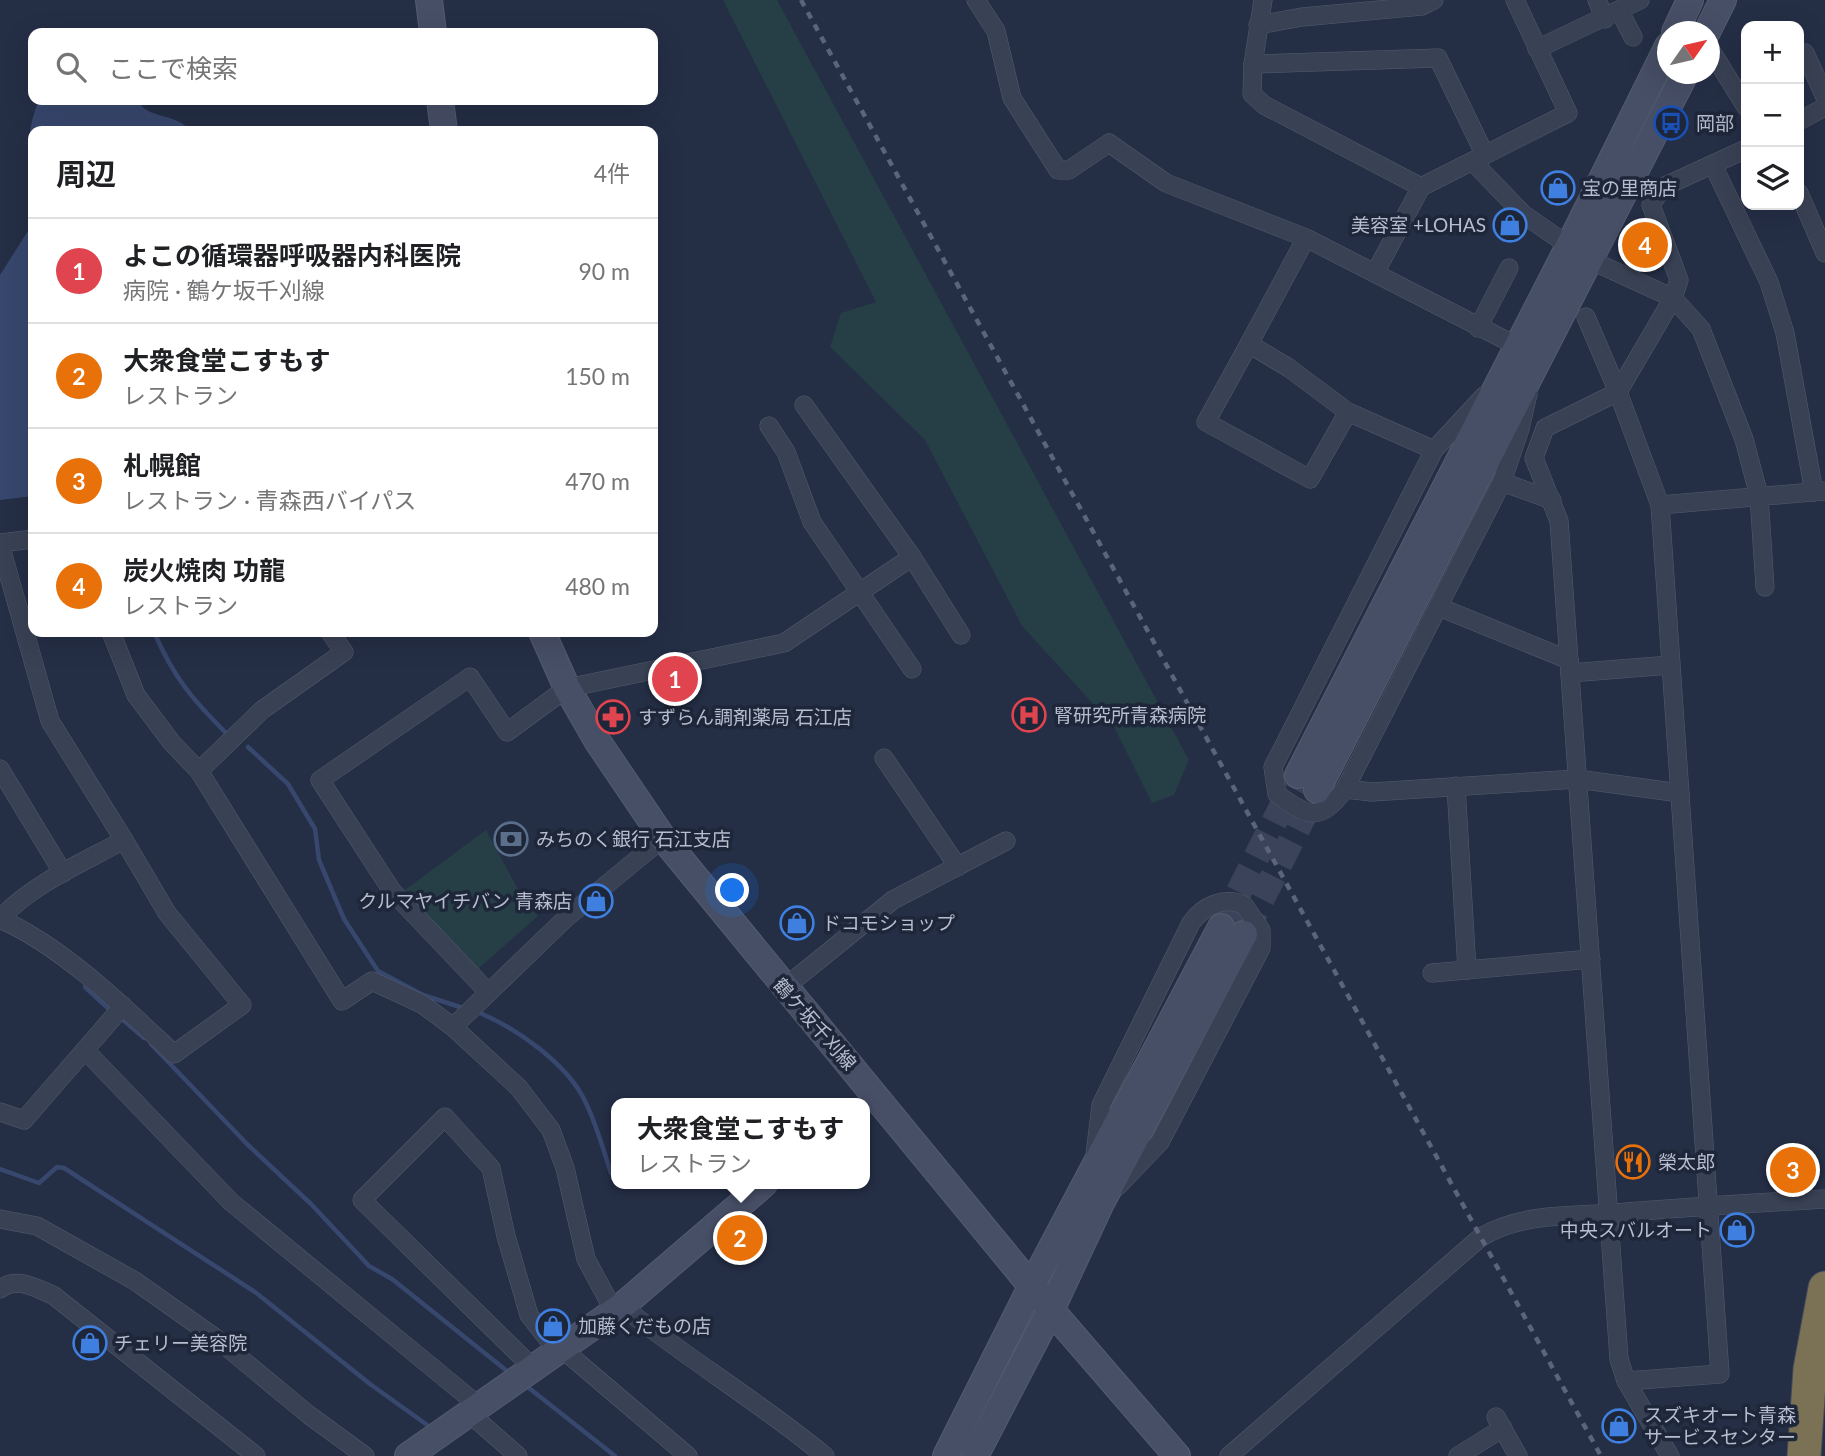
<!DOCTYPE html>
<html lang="ja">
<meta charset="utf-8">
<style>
body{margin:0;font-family:Lato,"Noto Sans JP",sans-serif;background:#f6f6f6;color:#202124}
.controls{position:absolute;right:21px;top:21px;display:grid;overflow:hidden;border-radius:14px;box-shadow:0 7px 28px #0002}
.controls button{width:63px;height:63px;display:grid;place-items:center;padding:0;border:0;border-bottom:2px solid #e0e0e0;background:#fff;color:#202124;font:35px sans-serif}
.compass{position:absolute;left:1657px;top:21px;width:63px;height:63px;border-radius:50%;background:#fff;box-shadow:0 7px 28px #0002;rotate:56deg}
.you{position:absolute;left:733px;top:891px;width:24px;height:24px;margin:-18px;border:5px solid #fff;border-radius:50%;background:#1a73e8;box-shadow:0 0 0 10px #1a73e833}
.badge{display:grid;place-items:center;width:46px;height:46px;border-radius:50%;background:#505e87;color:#fff;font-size:23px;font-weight:700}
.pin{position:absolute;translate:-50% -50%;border:4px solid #fff;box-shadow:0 2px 7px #0006}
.popup{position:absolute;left:611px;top:1098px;width:259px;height:91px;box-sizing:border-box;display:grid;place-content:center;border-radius:14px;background:#fff;filter:drop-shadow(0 2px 5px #0005);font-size:23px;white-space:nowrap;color:#757577}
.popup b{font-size:26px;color:#202124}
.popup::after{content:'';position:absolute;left:50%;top:100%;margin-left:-14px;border:14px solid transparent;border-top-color:#fff}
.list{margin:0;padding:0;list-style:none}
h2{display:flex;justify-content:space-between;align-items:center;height:91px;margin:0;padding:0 28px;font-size:30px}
h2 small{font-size:23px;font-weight:400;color:#757577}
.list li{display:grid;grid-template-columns:46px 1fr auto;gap:21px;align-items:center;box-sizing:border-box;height:105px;padding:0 28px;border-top:2px solid #e0e0e0}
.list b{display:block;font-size:26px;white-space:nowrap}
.list p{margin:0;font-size:23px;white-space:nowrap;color:#757577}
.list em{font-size:23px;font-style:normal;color:#757577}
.icon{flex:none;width:38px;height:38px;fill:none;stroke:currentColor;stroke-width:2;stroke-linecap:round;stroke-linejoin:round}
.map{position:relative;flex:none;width:1825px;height:1456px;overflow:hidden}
.search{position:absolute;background:#fff;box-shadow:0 7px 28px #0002;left:28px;top:28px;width:630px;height:77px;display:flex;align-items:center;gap:18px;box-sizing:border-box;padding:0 24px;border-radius:14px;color:#757577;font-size:26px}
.panel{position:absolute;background:#fff;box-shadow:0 7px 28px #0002;left:28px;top:126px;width:630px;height:511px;border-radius:14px}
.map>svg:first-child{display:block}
.green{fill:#263e46}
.water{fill:#37476d}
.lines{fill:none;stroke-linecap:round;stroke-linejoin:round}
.stream{stroke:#37476d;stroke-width:4.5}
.secondary-tunnel{stroke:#3a435a;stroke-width:26;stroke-dasharray:26 13;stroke-linecap:butt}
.street-casing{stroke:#545c6e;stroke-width:19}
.secondary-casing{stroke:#545c6e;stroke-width:28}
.highway-casing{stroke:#41495b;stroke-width:35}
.street{stroke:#394154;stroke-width:18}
.secondary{stroke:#474f67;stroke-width:26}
.highway{stroke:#7b7155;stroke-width:33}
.rail{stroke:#5b647b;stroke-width:4.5;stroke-dasharray:7 7;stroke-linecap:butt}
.labels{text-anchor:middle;stroke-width:7;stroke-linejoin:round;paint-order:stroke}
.poi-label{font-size:19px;fill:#b6bdce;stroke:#1e2639;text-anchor:start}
.street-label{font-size:19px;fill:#b6bdce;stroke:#1e2639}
</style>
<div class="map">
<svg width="1825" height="1456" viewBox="0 0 1825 1456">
<rect width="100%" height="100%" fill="#242e45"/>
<g class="green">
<path d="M 723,0 L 777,0 L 1189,760 L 1174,795 L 1152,803 L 1114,727 L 1022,626 L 925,440 L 830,347 L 841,313 L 876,302 Z"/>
<path d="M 486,830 L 520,893 L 538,916 L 477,970 L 402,892 Z"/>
</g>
<g class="water">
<path d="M 39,100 L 138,100 C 146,120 177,112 190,131 L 33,131 L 33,176 C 26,148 28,126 39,100 Z"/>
<path d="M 33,223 L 33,496 L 0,500 L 0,275 Z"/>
</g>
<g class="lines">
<g class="stream">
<path d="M 154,632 C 174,678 192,699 228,735"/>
<path d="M 248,747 L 288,784 L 315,829 L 319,860 L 344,919 L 378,971 L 423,995 L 460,1007"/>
<path d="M 85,987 L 111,1011"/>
<path d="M 482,1014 C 519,1030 567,1064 585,1101 C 596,1123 603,1149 611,1173"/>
<path d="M 123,1020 L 144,1038"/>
<path d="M 151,1044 L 247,1144 L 311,1204 L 369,1266 L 392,1279 L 507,1371"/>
<path d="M 0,1169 L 39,1183 L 57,1167 L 64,1168 L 255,1292 L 370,1384 L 430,1427"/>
<path d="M 529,1388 L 615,1456"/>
</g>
<g class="secondary-tunnel">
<path d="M 1221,927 L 1298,775"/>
<path d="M 1244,934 L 1317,790"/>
</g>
<defs>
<g id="street">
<path d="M 976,0 L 996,31 L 1012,98 L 1058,170 L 1069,170 L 1109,143 L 1166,183 L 1306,238 L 1517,346"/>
<path d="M 1263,0 L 1253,64 L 1438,58 L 1485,155"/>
<path d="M 1597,0 L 1605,19"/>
<path d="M 1620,12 L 1633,37"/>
<path d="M 1258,25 L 1302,17 L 1422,6 L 1434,0"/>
<path d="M 1537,49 L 1640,0"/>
<path d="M 1710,49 L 1746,107"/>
<path d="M 1805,53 L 1825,97"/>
<path d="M 1253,64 L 1252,94 L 1264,105 L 1421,187"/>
<path d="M 1799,121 L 1825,107"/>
<path d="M 1474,163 L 1523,214 L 1588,259 L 1673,298 L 1701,329 L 1744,439 L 1759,496 L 1765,587"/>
<path d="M 1713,165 L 1769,282 L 1785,333 L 1814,492"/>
<path d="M 1799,193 L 1825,253"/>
<path d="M 1306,238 L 1249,344 L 1289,368 L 1348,412 L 1434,450"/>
<path d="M 1375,273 L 1421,187 L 1568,113 L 1515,0"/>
<path d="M 1586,317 L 1618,392 L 1660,505 L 1720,1374 L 1626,1381"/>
<path d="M 1478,328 L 1509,268"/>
<path d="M 1249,344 L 1206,422 L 1310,479 L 1348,412"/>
<path d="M 1484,396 L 1434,450 L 1273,767 L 1277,794 C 1309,818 1320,822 1345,789 L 1502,482 L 1520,429 L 1528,394"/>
<path d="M 804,405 L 912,557 L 961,635"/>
<path d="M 769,426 L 786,452 L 812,522 L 912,669"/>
<path d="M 1502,482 L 1552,500"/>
<path d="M 1660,505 L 1824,491"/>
<path d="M 0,543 L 33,539"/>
<path d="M 0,544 L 50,721 L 124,840 C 82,863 32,884 0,919"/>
<path d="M 1439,607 L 1569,660"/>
<path d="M 111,632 L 136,695 L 172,743 L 199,771 L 342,1001 L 372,981 L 422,1004 L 453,1027 L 566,918 L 663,838"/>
<path d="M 1570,673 L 1670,665"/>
<path d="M 884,758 L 958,867"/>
<path d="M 0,769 L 63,873"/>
<path d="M 199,771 L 262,710 L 344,652 L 330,632"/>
<path d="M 1456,786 L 1467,970"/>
<path d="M 1345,789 L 1372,792 L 1577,779 L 1680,793"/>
<path d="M 0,919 C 62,946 124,1007 174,1054 L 242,1005 L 167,913 L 124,840"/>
<path d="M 1432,973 L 1591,959"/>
<path d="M 784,988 L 893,900 L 1006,841"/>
<path d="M 487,991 L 392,891 L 320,780 L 470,677 L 507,732 L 567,688 L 784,643 L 912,557"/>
<path d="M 453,1027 L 519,1088 L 551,1130 L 565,1168 L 586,1259 L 614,1311"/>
<path d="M 85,1050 L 231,1202 L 479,1406"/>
<path d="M 0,1112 L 24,1120 L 123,1006"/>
<path d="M 1095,1155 L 1101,1105 L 1191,923 C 1203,906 1224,896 1244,905 L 1261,930 L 1261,948 L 1160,1142 L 1118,1186"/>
<path d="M 0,1219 L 37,1226 L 135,1281 L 217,1339 L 309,1415 L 365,1456"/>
<path d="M 0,1289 C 18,1276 35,1288 53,1295 L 256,1456"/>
<path d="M 622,1306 C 687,1359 760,1402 825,1456"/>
<path d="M 561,1348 L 688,1456"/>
<path d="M 533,1368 L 362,1200 L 445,1117 L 491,1168 L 506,1236 L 529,1315 L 557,1351"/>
<path d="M 469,1413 L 518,1456"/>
<path d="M 1496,1417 L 1518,1456"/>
<path d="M 1229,1456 L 1481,1237 C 1521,1213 1571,1216 1616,1213 C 1686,1207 1755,1203 1825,1199"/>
<path d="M 1458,1456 L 1503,1428"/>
<path d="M 1670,1456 L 1626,1381 L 1619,1359 L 1559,521 L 1534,458 L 1545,428 L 1618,392 L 1673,298 L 1679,280 L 1651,205 L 1663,187 L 1746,149"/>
</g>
<g id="secondary">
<path d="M 429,0 L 433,33"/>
<path d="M 1675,32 L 1690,0"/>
<path d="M 1707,32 L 1723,0"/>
<path d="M 440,100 L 444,131"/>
<path d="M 542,632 L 567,688 L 598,742 L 663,838 L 1051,1310 L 1177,1456"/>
<path d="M 1298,775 L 1569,246 L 1668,46"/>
<path d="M 1317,790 L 1685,74"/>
<path d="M 408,1456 L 622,1306 L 764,1184"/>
<path d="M 946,1456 L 1032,1285 L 1221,927"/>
<path d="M 975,1456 L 1051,1310 L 1100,1205 L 1244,934"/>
</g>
<path id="highway" d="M 1804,1456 L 1810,1369 L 1825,1288"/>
</defs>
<use href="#street" class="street-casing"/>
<use href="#secondary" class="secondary-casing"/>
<use href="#highway" class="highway-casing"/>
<use href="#street" class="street"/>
<use href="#secondary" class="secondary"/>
<use href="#highway" class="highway"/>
<path class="rail" d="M 801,0 L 1601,1456"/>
</g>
<defs>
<symbol id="bus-ring" viewBox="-11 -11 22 22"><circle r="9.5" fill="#1e2639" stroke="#1a4fb4" stroke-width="1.5"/><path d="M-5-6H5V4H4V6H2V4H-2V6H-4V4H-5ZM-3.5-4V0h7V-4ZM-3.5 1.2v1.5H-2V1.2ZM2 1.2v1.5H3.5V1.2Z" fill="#1a4fb4"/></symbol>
<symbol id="shop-ring" viewBox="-11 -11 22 22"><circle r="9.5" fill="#1e2639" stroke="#3f7fe0" stroke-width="1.5"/><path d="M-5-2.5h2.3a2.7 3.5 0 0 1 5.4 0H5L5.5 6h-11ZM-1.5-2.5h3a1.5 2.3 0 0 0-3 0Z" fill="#3f7fe0"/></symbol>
<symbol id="hospital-ring" viewBox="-11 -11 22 22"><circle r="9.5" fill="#1e2639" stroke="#e0444e" stroke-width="1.5"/><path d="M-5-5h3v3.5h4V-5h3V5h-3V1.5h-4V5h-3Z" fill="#e0444e"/></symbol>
<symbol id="pharmacy-ring" viewBox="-11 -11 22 22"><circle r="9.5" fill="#1e2639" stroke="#e0444e" stroke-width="1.5"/><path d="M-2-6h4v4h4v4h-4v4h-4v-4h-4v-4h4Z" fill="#e0444e"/></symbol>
<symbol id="bank-ring" viewBox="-11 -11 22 22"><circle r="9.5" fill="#1e2639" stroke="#5c6f8a" stroke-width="1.5"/><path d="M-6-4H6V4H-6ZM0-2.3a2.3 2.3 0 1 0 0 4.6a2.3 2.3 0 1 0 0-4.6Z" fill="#5c6f8a"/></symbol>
<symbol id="restaurant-ring" viewBox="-11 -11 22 22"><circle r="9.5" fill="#1e2639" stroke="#e8710a" stroke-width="1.5"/><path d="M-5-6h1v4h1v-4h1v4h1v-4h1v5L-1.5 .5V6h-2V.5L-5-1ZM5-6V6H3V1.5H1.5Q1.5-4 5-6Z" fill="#e8710a"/></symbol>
</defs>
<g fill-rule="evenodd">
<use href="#bus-ring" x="1652" y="104" width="38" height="38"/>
<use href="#shop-ring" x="1539" y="169" width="38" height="38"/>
<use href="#shop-ring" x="1491" y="206" width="38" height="38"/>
<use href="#hospital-ring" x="1010" y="696" width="38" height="38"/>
<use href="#pharmacy-ring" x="594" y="698" width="38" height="38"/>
<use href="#bank-ring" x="492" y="820" width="38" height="38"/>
<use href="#shop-ring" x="577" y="882" width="38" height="38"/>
<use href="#shop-ring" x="778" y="904" width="38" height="38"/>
<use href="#restaurant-ring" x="1614" y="1143" width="38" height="38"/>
<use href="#shop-ring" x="1718" y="1211" width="38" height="38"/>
<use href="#shop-ring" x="534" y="1307" width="38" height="38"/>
<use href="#shop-ring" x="71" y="1324" width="38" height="38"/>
<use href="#shop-ring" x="1600" y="1407" width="38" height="38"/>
</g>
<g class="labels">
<g class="poi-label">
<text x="1696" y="130">岡部</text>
<text x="1582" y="195">宝の里商店</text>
<text x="1486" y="232" text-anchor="end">美容室 +LOHAS</text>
<text x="1054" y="722">腎研究所青森病院</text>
<text x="638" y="724">すずらん調剤薬局 石江店</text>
<text x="536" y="846">みちのく銀行 石江支店</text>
<text x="572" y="908" text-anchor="end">クルマヤイチバン 青森店</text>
<text x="822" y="930">ドコモショップ</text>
<text x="1658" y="1169">榮太郎</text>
<text x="1712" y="1237" text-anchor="end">中央スバルオート</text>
<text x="578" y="1333">加藤くだもの店</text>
<text x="114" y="1350">チェリー美容院</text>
<text x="1644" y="1422">スズキオート青森<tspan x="1644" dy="22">サービスセンター</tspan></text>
</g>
<g class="street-label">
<text transform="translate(815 1024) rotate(49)" y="7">鶴ケ坂千刈線</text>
</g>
</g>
</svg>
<div class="controls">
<button>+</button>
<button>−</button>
<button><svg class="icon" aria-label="layers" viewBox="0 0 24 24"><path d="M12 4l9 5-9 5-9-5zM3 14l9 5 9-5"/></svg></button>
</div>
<svg class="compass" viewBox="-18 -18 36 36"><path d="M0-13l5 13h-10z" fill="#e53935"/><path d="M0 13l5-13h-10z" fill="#757577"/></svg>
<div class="you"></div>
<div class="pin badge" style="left:675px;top:679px;background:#e0444e">1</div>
<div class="pin badge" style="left:740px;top:1238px;background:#e8710a">2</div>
<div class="popup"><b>大衆食堂こすもす</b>レストラン</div>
<div class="pin badge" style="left:1793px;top:1170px;background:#e8710a">3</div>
<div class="pin badge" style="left:1645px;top:245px;background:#e8710a">4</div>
<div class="search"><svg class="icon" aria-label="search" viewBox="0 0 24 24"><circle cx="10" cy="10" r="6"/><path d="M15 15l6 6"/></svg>ここで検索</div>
<section class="panel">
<h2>周辺<small>4件</small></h2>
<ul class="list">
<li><span class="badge" style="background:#e0444e">1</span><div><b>よこの循環器呼吸器内科医院</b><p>病院 · 鶴ケ坂千刈線</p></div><em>90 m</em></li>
<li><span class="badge" style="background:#e8710a">2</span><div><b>大衆食堂こすもす</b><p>レストラン</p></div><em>150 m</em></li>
<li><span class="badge" style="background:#e8710a">3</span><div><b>札幌館</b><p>レストラン · 青森西バイパス</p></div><em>470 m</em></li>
<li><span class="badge" style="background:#e8710a">4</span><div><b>炭火焼肉 功龍</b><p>レストラン</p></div><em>480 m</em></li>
</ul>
</section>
</div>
